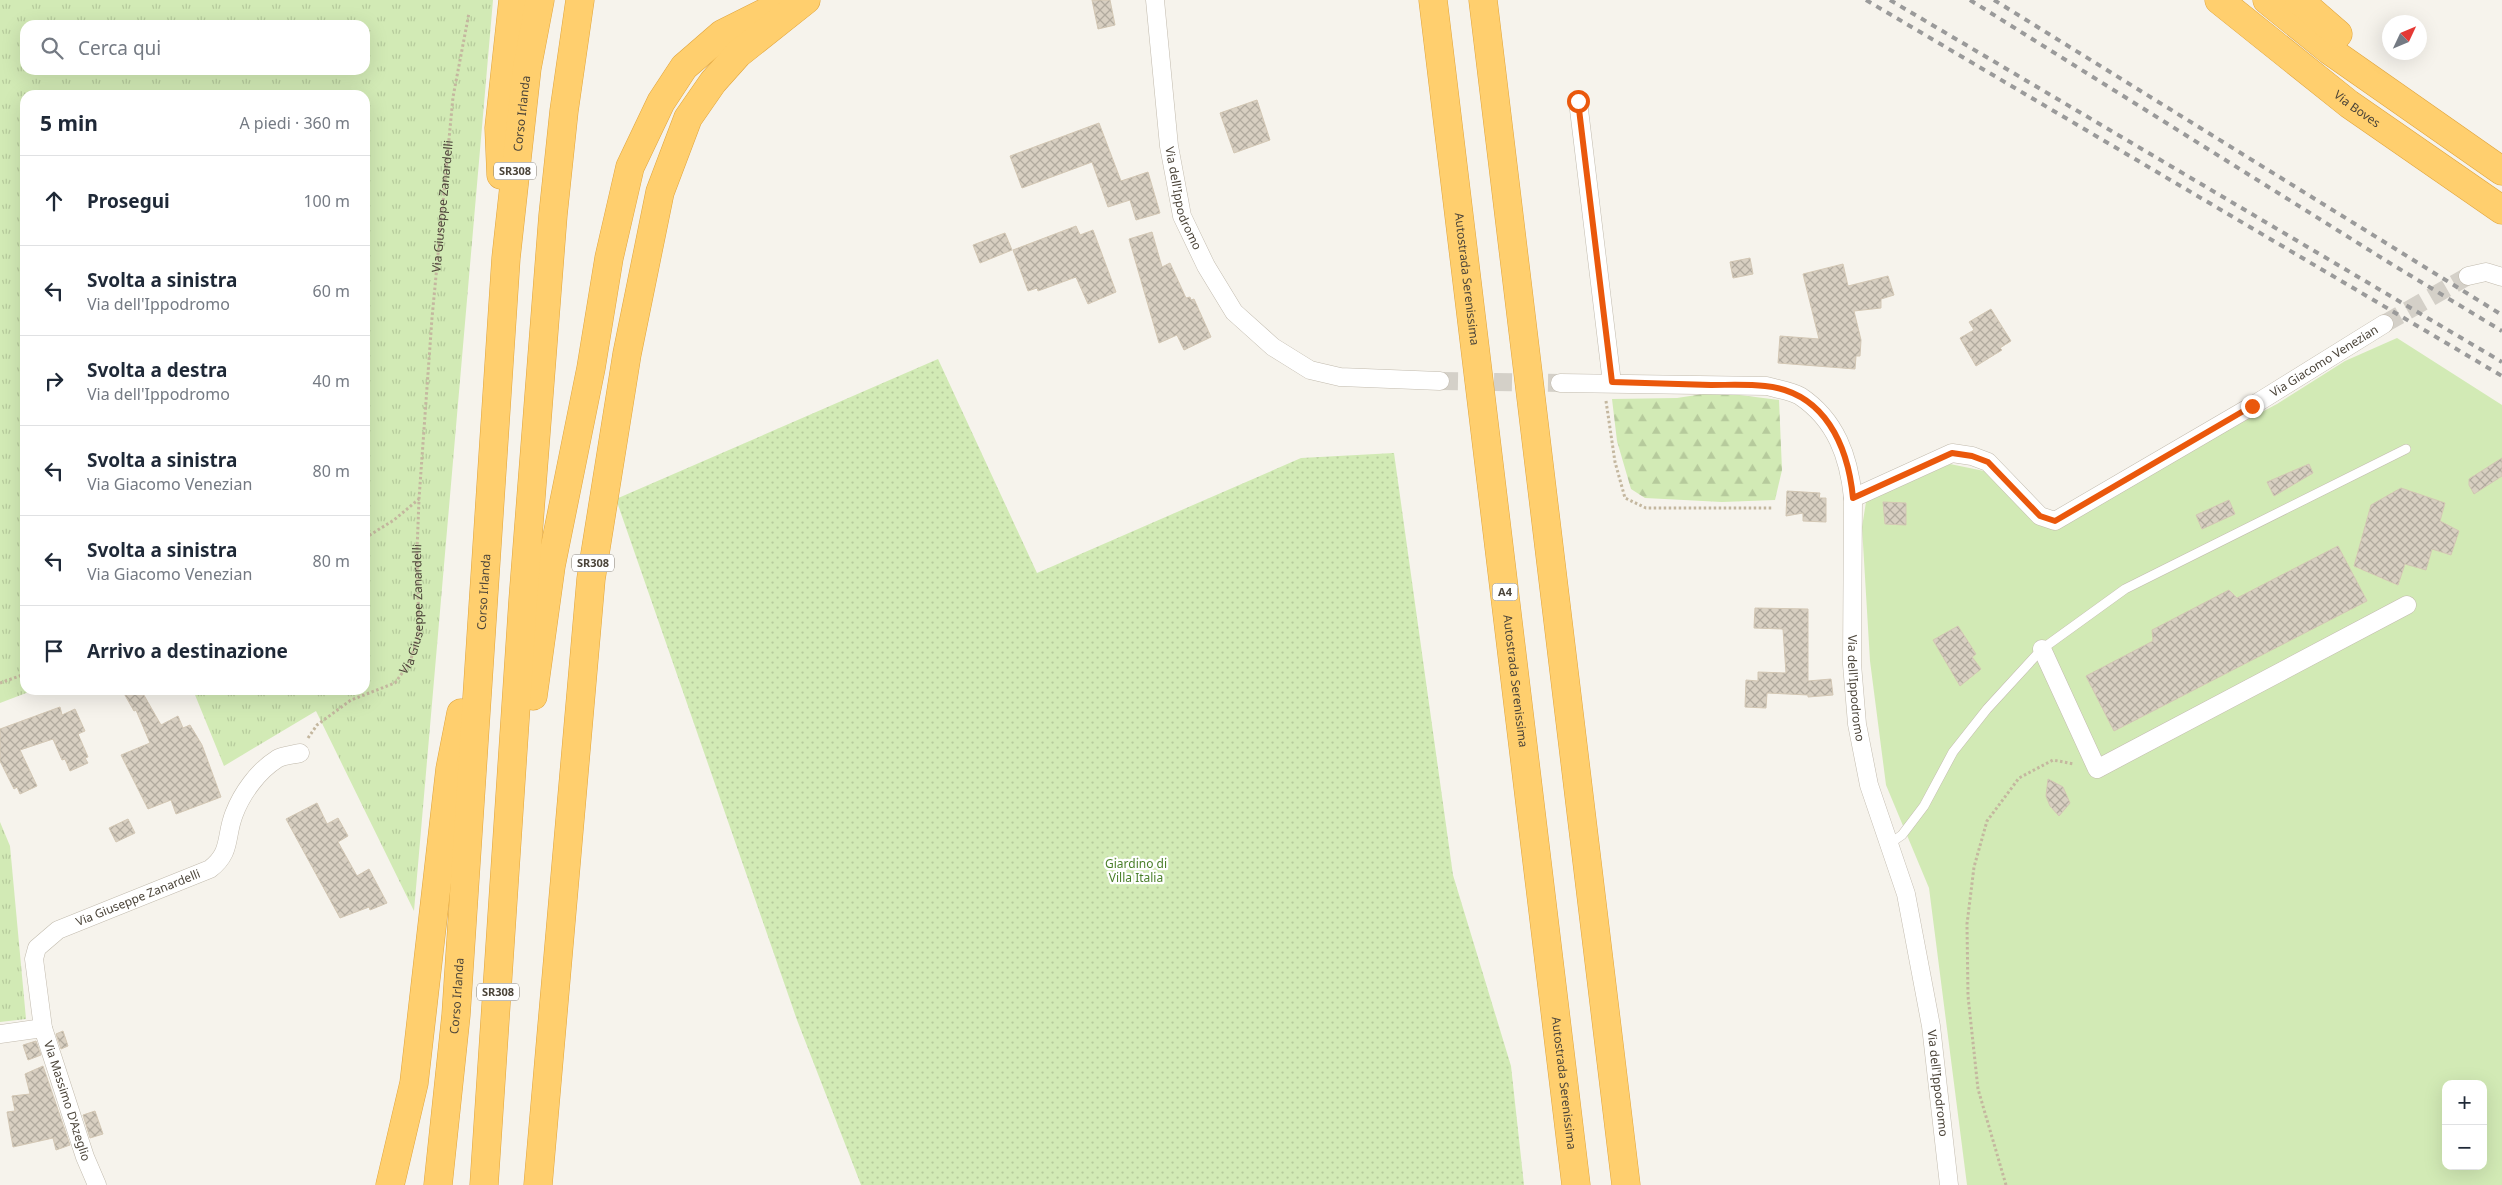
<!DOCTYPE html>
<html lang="it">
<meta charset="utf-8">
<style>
body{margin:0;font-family:"Noto Sans",sans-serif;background:#f2f2f3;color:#1f2937}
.controls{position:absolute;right:15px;bottom:15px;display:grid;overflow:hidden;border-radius:10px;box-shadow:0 5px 20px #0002}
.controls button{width:45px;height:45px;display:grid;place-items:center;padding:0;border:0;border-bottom:1px solid #e0e1e3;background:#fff;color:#1f2937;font:25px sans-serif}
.compass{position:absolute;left:2382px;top:15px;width:45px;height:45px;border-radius:50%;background:#fff;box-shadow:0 5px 20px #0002;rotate:46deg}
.stop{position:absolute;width:15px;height:15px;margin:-11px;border:4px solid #ea580c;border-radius:50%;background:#fff}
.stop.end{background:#ea580c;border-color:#fff;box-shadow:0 1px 5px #0008}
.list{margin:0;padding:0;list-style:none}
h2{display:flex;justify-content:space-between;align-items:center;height:65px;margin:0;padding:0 20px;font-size:21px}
h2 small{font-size:16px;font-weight:400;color:#747a83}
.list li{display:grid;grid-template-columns:32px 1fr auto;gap:15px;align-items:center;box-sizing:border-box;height:90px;padding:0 20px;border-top:1px solid #e0e1e3}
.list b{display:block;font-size:19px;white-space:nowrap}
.list p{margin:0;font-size:16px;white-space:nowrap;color:#747a83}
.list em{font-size:16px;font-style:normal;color:#747a83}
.icon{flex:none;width:28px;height:28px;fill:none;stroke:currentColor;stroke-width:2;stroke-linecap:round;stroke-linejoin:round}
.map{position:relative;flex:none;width:2502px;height:1185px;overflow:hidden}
.search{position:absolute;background:#fff;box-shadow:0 5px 20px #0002;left:20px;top:20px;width:350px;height:55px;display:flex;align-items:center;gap:12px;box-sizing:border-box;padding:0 18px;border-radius:15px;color:#747a83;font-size:19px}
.panel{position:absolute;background:#fff;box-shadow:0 5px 20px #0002;left:20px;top:90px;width:350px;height:605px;border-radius:15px}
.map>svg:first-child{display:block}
.grass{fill:url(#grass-tufts);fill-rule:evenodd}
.forest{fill:url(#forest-firs)}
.park{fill:#d2eab5;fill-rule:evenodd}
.garden{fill:url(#garden-dots)}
.building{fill:url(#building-cross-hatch);stroke:#d3c7b4}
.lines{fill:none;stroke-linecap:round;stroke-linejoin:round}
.street-tunnel{stroke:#d4d0c8;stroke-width:18;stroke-dasharray:18 9;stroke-linecap:butt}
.lane-casing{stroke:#c2bbae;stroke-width:10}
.street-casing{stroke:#c2bbae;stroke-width:19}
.highway-casing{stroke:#e0a43c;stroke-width:29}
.path{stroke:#c4b79f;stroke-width:3;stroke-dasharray:2.5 2.5;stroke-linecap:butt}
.lane{stroke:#fff;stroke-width:9}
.street{stroke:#fff;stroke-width:18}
.highway{stroke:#ffcf6e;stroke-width:28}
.rail{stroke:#9a9a9a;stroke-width:4;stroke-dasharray:6 6;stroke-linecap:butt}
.route{stroke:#ea580c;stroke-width:6}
.labels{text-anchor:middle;stroke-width:4.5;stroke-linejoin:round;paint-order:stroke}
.shield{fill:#fff;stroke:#817c74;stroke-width:1}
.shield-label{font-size:11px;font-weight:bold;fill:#4b4439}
.street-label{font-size:12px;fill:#4b4439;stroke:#fff}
.park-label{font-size:12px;fill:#4a7f2a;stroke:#fff}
</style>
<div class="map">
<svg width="2502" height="1185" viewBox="0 0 2502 1185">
<defs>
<pattern id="grass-tufts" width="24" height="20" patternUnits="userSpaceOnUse" patternTransform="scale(1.25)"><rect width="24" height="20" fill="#d2eab5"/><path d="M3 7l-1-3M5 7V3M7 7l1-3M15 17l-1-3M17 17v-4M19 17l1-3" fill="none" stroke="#b6ca9c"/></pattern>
<pattern id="forest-firs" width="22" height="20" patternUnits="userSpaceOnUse" patternTransform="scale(1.25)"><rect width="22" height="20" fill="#d2eab5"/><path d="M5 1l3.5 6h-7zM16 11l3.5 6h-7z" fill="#b6ca9c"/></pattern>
<pattern id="garden-dots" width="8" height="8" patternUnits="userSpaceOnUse" patternTransform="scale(1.25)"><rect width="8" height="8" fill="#d2eab5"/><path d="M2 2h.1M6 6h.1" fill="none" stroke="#b6ca9c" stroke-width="1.8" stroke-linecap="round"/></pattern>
<pattern id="building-cross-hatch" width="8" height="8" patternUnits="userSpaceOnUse" patternTransform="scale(1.25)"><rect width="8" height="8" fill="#d8cfc1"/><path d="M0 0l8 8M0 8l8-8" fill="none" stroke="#b1aa9e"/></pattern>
</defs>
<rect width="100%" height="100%" fill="#f6f3ec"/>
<g class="grass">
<path d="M 0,0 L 493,0 L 414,911 L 316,711 L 224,766 L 193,690 L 365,690 L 365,95 L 25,95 L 25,690 L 34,690 L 0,703 ZM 25,25 L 365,25 L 365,70 L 25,70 Z"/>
<path d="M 0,822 L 10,846 L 26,1019 L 0,1022 Z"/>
</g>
<path class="forest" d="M 1716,392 L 1779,400 L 1782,470 L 1775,500 L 1722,502 L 1645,498 L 1631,489 L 1617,441 L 1612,399 L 1677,398 Z"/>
<path class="park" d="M 2397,338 L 2502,405 L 2502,1185 L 1967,1185 L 1929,888 L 1886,785 L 1870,661 L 1862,527 L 1866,502 L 1950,464 L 1984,471 L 2034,520 L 2047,528 L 2062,524 L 2205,442 L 2277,404 L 2345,361 ZM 2446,1084 L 2483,1084 L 2483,1166 L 2446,1166 Z"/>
<path class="garden" d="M 938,359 L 1037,573 L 1301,458 L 1394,453 L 1453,875 L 1511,1066 L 1524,1185 L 861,1185 L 797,1020 L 616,499 Z"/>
<g class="building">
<path d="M 1092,0 L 1110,0 L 1115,25 L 1098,29 Z"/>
<path d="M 1257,100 L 1270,140 L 1234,153 L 1220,113 Z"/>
<path d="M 1099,123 L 1121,181 L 1148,172 L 1160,213 L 1136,220 L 1130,200 L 1108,207 L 1092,162 L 1022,188 L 1010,156 Z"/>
<path d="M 1076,226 L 1080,235 L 1093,230 L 1116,292 L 1088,304 L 1076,277 L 1038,291 L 1037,288 L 1028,291 L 1013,250 Z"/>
<path d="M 1152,232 L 1162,267 L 1170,263 L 1186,298 L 1190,297 L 1191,300 L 1194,299 L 1211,337 L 1184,350 L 1177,335 L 1159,343 L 1129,239 Z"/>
<path d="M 1005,233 L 1012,250 L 980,263 L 973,245 Z"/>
<path d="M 1750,258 L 1753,274 L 1733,278 L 1730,262 Z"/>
<path d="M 1843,264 L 1848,286 L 1888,276 L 1894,295 L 1881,299 L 1881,308 L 1854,311 L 1861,340 L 1860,356 L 1856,356 L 1855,369 L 1778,363 L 1780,336 L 1819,339 L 1803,274 Z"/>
<path d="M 1991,309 L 2011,341 L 2000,348 L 2002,350 L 1976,366 L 1960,338 L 1974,330 L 1969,322 Z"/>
<path d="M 2502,458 L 2502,476 L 2474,494 L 2469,485 L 2469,479 Z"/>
<path d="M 2309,464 L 2313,473 L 2274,496 L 2267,482 Z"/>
<path d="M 2401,488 L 2445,503 L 2440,521 L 2459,531 L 2451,555 L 2432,549 L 2426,570 L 2405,564 L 2398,585 L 2354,566 L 2371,505 Z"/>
<path d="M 1787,491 L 1820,493 L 1819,498 L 1826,498 L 1826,522 L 1803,521 L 1803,513 L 1786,516 Z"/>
<path d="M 2229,500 L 2235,514 L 2202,529 L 2196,515 Z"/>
<path d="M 1883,502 L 1906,503 L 1906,525 L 1885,524 Z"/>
<path d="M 2338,546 L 2367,601 L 2114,731 L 2086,676 L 2153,641 L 2152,630 L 2229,590 L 2237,598 Z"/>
<path d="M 1755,608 L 1808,609 L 1808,681 L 1831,679 L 1833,695 L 1808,697 L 1808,695 L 1767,693 L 1766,708 L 1745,707 L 1746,680 L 1758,681 L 1758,672 L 1786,673 L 1783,629 L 1754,628 Z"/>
<path d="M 1958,626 L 1976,654 L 1972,657 L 1981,669 L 1960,686 L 1933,640 Z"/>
<path d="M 122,690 L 141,690 L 161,725 L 178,716 L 183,728 L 190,725 L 202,745 L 221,797 L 176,814 L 171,800 L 148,809 L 121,755 L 150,743 L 136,710 L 134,711 Z"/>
<path d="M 60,707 L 62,715 L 75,709 L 85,731 L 78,734 L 88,757 L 85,758 L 88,763 L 70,771 L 65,759 L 62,760 L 53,739 L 20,750 L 37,786 L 20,794 L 17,787 L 14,789 L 0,761 L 0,729 Z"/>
<path d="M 2048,779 L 2063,787 L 2070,803 L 2059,816 L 2050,806 L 2046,796 Z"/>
<path d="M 317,803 L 327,824 L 338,818 L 348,836 L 338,842 L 357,876 L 369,869 L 387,903 L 370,910 L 369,907 L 340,918 L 286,819 Z"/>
<path d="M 128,819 L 135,833 L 116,842 L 109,828 Z"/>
<path d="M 63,1031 L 68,1046 L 61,1049 L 56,1034 Z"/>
<path d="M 36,1041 L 41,1055 L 28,1060 L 23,1045 Z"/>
<path d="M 43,1066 L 70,1145 L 56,1150 L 53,1138 L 13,1147 L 7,1112 L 15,1111 L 12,1096 L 30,1094 L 25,1074 Z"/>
<path d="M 95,1111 L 103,1134 L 90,1138 L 83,1115 Z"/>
</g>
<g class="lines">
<g class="street-tunnel">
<path d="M 2384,324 L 2468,276"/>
<path d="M 1440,381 L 1560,383"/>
</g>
<defs>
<path id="lane" d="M 1889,844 L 1902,835 L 1924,806 L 1953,752 L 1987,709 L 2042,649 L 2125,589 L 2406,449"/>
<g id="street">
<path id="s2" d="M 1155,0 L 1169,146 L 1182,216 L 1206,266 L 1234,312 L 1273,347 L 1310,370 L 1340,377 L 1440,381"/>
<path d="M 1578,101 L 1612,383"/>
<path d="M 2468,276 L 2486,272 L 2502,277"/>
<path id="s3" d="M 1560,383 L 1767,386 C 1777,389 1791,391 1800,396 C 1836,420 1849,457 1853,498 L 1852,664 L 1857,724 L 1869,785 L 1906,894 L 1931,1026 L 1949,1185"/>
<path id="s4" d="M 1853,498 L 1952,453 L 1972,456 L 1988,462 L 2040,516 L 2055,521 L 2252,406 L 2384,324"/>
<path d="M 2042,649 L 2097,769 L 2407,605"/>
<path d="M 0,1034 L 43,1028"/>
<path id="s5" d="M 97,1185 L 85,1157 L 43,1028 L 34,959 L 37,948 L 58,930 L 210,869 C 232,852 225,837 234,814 C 242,793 258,771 277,759 C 283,755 293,755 300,753"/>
</g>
<g id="highway">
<path id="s6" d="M 1433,0 L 1576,1185"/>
<path d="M 1483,0 L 1626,1185"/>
<path id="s7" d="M 2219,0 L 2349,104 L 2502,210"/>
<path d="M 2267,0 L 2329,50 L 2502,171"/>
<path d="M 2299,0 L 2338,34"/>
<path d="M 501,175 L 499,128 L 513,0"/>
<path d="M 533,696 L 551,566 L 591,368 L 609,258 L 630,167 L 661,102 L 684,67 L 722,34 L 780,5"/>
<path d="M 390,1185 L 414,1083 L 450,769 L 461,713"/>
<path id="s8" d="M 438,1185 L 456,1015 L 506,258 L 527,68 L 540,0"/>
<path d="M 484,1185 L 523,600 L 553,215 L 564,111 L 580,0"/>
<path d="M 538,1185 L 591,579 L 627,354 L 660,192 L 688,118 L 713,82 L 738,54 L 806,0"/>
</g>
</defs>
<use href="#lane" class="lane-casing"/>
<use href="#street" class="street-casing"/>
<use href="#highway" class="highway-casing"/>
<g class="path">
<path d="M 1606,401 L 1615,462 L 1625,498 L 1646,508 L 1772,508"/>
<path d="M 365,538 L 394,520 L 419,499"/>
<path d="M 0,683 L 25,674"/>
<path id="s1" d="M 308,738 L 317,725 L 351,700 L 395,683 L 410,662 L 419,633 L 417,551 L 419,499 L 432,318 L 453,97 L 469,13"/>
<path d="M 2006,1185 L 1978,1089 L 1968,996 L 1967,924 L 1974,867 L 1987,821 L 2019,778 L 2053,760 L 2074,764"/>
</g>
<use href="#lane" class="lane"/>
<use href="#street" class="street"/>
<use href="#highway" class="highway"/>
<g class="rail">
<path d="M 1866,0 L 2502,376"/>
<path d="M 1890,0 L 2502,362"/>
<path d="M 1970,0 L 2393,265 L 2502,331"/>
<path d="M 1994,0 L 2502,315"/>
</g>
</g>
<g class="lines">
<path class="route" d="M 1578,101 L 1612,382 C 1645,383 1678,384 1711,385 C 1729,385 1747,384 1765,386 C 1825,392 1848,446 1853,498 L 1952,453 L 1972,456 L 1988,462 L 2040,516 L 2055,521 L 2252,406"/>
</g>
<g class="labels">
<g class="shield">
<rect x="494" y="162.5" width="42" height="17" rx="4"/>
<rect x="572" y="554.5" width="42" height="17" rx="4"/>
<rect x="1492.5" y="583.5" width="25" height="17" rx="4"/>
<rect x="477" y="983.5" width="42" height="17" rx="4"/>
</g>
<g class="shield-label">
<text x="515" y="175">SR308</text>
<text x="593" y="567">SR308</text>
<text x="1505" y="596">A4</text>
<text x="498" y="996">SR308</text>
</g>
<g class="street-label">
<text dy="4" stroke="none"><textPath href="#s7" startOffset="176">Via Boves</textPath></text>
<text dy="4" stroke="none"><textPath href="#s8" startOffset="1075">Corso Irlanda</textPath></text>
<text dy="4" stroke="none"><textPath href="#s2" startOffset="201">Via dell'Ippodromo</textPath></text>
<text dy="4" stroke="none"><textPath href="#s1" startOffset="589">Via Giuseppe Zanardelli</textPath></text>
<text dy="4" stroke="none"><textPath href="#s6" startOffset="281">Autostrada Serenissima</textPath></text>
<text dy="4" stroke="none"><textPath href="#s4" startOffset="550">Via Giacomo Venezian</textPath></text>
<text dy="4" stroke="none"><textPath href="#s8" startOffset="595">Corso Irlanda</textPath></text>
<text dy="4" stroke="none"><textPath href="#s1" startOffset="184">Via Giuseppe Zanardelli</textPath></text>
<text dy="4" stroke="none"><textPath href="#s6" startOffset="686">Autostrada Serenissima</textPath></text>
<text dy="4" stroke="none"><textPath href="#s3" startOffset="551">Via dell'Ippodromo</textPath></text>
<text dy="4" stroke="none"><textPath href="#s5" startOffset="361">Via Giuseppe Zanardelli</textPath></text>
<text dy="4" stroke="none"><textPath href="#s8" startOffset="190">Corso Irlanda</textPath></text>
<text dy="4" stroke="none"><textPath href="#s3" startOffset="956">Via dell'Ippodromo</textPath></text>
<text dy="4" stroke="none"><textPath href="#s6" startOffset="1091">Autostrada Serenissima</textPath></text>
<text transform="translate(67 1101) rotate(72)" y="4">Via Massimo D'Azeglio</text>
</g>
<g class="park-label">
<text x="1136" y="868">Giardino di<tspan x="1136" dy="14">Villa Italia</tspan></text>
</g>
</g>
</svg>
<div class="controls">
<button>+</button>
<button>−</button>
</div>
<svg class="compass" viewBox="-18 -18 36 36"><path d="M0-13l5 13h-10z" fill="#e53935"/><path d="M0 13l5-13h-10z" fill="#747a83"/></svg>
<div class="stop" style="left:1578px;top:101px"></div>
<div class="stop end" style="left:2252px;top:406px"></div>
<div class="search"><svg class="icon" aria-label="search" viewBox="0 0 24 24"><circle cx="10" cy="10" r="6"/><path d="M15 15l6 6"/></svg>Cerca qui</div>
<section class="panel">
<h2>5 min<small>A piedi · 360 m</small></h2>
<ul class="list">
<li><svg class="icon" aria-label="ahead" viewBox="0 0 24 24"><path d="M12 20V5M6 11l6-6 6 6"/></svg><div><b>Prosegui</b></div><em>100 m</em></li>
<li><svg class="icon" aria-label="left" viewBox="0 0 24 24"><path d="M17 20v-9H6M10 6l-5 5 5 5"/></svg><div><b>Svolta a sinistra</b><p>Via dell'Ippodromo</p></div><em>60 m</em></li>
<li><svg class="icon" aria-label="right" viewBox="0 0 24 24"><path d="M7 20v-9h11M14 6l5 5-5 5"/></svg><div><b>Svolta a destra</b><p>Via dell'Ippodromo</p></div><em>40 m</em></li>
<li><svg class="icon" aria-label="left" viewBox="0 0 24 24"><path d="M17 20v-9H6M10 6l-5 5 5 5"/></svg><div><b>Svolta a sinistra</b><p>Via Giacomo Venezian</p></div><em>80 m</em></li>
<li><svg class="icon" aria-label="left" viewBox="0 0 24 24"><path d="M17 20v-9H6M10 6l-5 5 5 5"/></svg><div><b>Svolta a sinistra</b><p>Via Giacomo Venezian</p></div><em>80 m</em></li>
<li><svg class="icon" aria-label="arrive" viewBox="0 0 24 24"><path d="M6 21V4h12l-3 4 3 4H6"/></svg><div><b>Arrivo a destinazione</b></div></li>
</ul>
</section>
</div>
